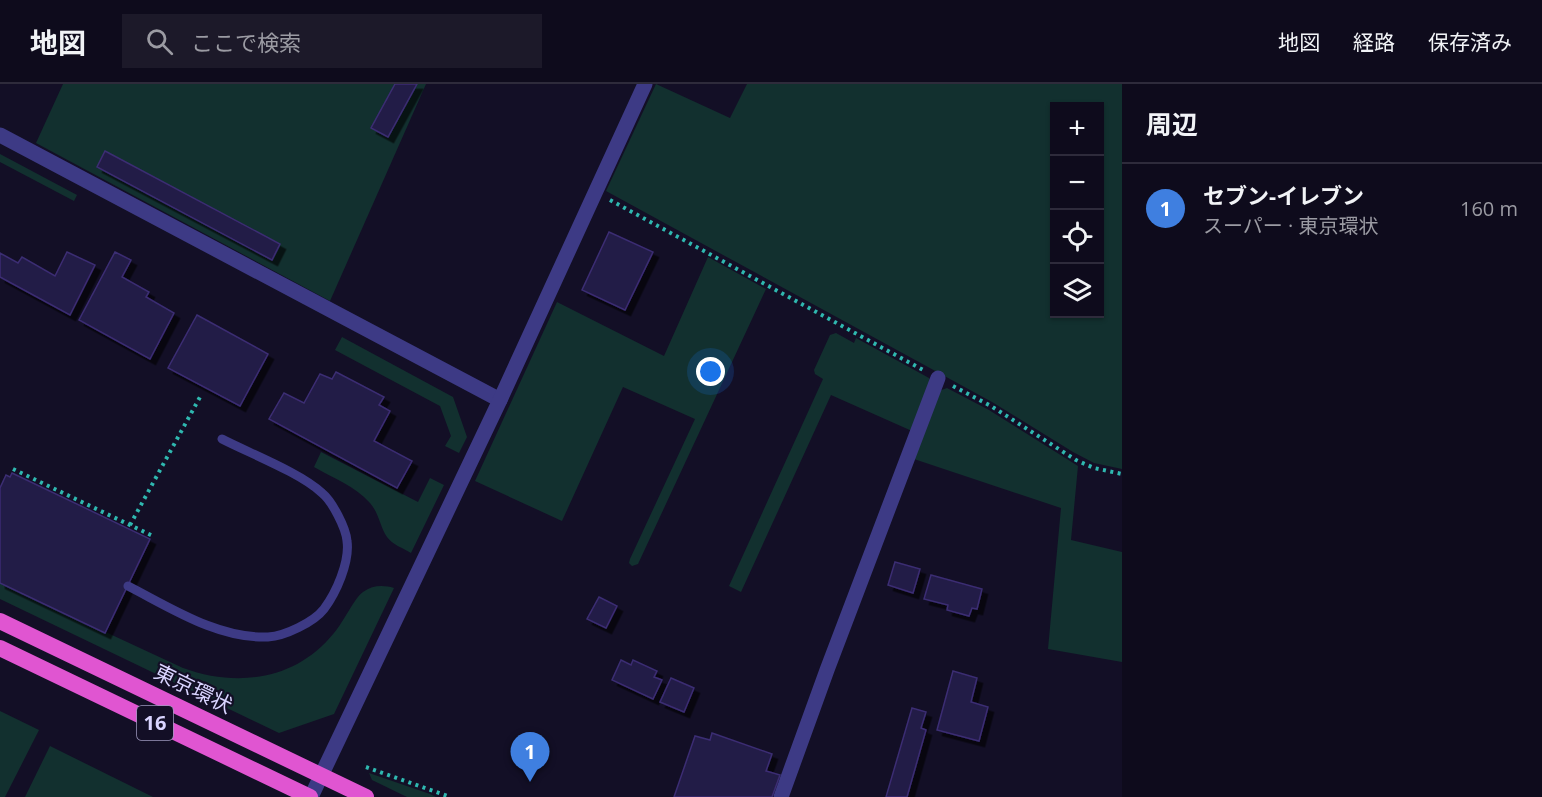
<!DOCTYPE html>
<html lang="ja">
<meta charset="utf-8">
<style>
body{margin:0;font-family:"Open Sans","Noto Sans JP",sans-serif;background:#1c1929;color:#f1f3f6}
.controls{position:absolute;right:18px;top:18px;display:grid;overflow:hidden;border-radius:0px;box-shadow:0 2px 4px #0004}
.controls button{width:54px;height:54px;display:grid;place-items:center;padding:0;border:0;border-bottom:2px solid #2e2b3b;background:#0e0b1c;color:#f1f3f6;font:30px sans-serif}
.you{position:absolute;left:711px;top:288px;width:21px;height:21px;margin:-15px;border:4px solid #fff;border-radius:50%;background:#1a73e8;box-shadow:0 0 0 9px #1a73e833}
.badge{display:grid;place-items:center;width:39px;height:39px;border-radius:50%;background:#ea580c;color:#fff;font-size:20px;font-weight:700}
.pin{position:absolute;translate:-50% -50px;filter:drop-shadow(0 2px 3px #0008)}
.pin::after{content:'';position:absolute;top:32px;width:21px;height:18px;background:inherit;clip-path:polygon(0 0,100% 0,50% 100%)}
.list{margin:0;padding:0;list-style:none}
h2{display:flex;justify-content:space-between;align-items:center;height:78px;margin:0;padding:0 24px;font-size:26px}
h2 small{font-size:20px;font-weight:400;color:#9b9ba3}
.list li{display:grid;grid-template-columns:39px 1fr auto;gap:18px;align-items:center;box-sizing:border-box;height:90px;padding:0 24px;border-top:2px solid #2e2b3b}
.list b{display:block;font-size:22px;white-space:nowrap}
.list p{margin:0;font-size:20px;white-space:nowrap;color:#9b9ba3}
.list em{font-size:20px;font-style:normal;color:#9b9ba3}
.icon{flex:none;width:33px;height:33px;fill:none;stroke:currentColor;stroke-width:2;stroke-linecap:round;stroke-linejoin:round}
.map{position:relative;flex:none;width:1122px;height:713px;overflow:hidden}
header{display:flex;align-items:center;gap:36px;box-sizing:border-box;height:84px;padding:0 30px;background:#0e0b1c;border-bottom:2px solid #2e2b3b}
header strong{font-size:28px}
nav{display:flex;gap:33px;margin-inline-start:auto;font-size:21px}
.search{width:420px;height:54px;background:#1c1929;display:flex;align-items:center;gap:15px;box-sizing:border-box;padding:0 21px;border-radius:0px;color:#9b9ba3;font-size:22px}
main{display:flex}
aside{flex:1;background:#0e0b1c}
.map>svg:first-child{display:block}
.green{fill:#12302f;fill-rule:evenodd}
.building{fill:#241b47;stroke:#3b2d73;stroke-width:1.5;filter:url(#shadow)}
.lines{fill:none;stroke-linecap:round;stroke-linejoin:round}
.path{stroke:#2fb8b0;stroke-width:4;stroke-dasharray:3 4.5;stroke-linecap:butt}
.service{stroke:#3d3a85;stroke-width:9}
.minor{stroke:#3d3a85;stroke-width:15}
.tertiary{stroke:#3d3a85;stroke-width:15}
.trunk{stroke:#e055d1;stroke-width:16}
.labels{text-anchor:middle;stroke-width:4.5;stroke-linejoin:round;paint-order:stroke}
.shield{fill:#130f26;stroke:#9e99be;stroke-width:1.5}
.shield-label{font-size:20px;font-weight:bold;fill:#d9d4ff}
.street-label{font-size:21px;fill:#d9d4ff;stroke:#130f26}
</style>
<header>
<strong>地図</strong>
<div class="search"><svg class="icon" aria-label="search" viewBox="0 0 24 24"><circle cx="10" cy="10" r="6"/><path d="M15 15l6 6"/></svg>ここで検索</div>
<nav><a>地図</a><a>経路</a><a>保存済み</a></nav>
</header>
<main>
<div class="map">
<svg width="1122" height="713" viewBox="0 0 1122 713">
<defs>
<filter id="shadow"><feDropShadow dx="5.5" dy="5.5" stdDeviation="0" flood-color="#0009"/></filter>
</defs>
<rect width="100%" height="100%" fill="#130f26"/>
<g class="green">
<path d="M 63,0 L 426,0 L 330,217 L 36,59 Z"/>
<path d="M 656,0 L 730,34 L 747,0 L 1122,0 L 1122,385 L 1094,379 L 1073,368 L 992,318 L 606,107 ZM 1054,22 L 1100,22 L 1100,230 L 1054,230 Z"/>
<path d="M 0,70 L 77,111 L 74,117 L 0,78 Z"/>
<path d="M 708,173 L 766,205 L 638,480 L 632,482 L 629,479 L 630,475 L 695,335 L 623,303 L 562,437 L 475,397 L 557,218 L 664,272 Z"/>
<path d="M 836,249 L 854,259 L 856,254 L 929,294 L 932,302 L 912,347 L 831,311 L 741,508 L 729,502 L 823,295 L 815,290 L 814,286 L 830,251 Z"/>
<path d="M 342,253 L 453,313 L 467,353 L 459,369 L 445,362 L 451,352 L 440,322 L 335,266 Z"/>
<path d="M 947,304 L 989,326 L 1078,382 L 1071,456 L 1122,468 L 1122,578 L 1048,565 L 1061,424 L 911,374 L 939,307 Z"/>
<path d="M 321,368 L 418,418 L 430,394 L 444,401 L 411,469 C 403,464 393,461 387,453 C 380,443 379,429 370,419 C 355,402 333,394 314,383 Z"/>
<path d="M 0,499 L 183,584 C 238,604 296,596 334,549 C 343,539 355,513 363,508 C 373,501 383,501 394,504 L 334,630 L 279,649 L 0,515 Z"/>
<path d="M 0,627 L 39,646 L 5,713 L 0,713 Z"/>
<path d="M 50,662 L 153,713 L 25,713 Z"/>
<path d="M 369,689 L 430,710 L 436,713 L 407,713 L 372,696 Z"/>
</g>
<g class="building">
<path d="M 395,0 L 417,0 L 388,53 L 371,44 Z"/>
<path d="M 105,67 L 280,160 L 272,176 L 97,83 Z"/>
<path d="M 609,148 L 653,168 L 625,226 L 582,206 Z"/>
<path d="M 67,168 L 95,181 L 70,231 L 0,193 L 0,169 L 18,179 L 22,173 L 55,192 Z"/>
<path d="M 115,168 L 131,176 L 122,193 L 149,208 L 146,213 L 174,229 L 150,275 L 79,236 Z"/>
<path d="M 197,231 L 268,270 L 240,322 L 168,284 Z"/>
<path d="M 336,288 L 384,313 L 379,321 L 390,327 L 374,357 L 412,377 L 397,404 L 269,335 L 284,309 L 304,319 L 320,290 L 332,295 Z"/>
<path d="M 12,389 L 150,455 L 105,549 L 0,499 L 0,404 L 6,391 L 10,393 Z"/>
<path d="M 895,478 L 920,485 L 913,509 L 888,501 Z"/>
<path d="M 931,491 L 982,505 L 977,525 L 972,524 L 969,532 L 947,526 L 948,521 L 924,515 Z"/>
<path d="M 599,513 L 617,522 L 606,544 L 587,535 Z"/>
<path d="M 621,576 L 631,581 L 633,576 L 657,587 L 654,593 L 662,596 L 653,615 L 612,596 Z"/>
<path d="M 953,587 L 977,594 L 971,618 L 988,623 L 979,657 L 937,646 Z"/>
<path d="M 671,594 L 694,604 L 684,628 L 660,618 Z"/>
<path d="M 912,624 L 926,628 L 921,644 L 926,646 L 907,713 L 886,713 Z"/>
<path d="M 712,649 L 772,670 L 766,687 L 780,691 L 772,713 L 674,713 L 695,652 L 710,656 Z"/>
</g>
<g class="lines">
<g class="path">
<path d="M 610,116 L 925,287"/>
<path d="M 953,302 L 991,322 L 1076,376 L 1094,384 L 1122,390"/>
<path d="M 13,385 L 155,453"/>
<path d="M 130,441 L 200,313"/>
<path d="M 366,683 L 450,713"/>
</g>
<path class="service" d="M 128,502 C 171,524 218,555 268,553 C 285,552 314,538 324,525 C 336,509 350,478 347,457 C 346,444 332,417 322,409 C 301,389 249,369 222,355"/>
<path class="minor" d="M 781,713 L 827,586 L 938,294"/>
<g class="tertiary">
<path d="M 0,51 L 500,316"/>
<path d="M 311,713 L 500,316 L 645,0"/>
</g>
<g class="trunk">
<path d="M 0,537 L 366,713"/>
<path d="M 0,564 L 310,713"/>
</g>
</g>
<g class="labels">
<rect class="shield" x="137" y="622" width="36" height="34" rx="4.5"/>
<g class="shield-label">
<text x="155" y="646">16</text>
</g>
<g class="street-label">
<text transform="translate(193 605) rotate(26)" y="7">東京環状</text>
</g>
</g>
</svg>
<div class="controls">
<button>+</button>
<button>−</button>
<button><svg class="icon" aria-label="locate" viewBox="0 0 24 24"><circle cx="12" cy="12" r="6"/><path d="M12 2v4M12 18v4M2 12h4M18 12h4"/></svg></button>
<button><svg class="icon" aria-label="layers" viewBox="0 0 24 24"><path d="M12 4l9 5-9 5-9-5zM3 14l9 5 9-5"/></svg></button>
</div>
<div class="you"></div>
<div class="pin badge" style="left:530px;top:698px;background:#3f7fe0">1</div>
</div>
<aside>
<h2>周辺<small></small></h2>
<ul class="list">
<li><span class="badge" style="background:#3f7fe0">1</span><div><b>セブン-イレブン</b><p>スーパー · 東京環状</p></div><em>160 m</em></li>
</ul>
</aside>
</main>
